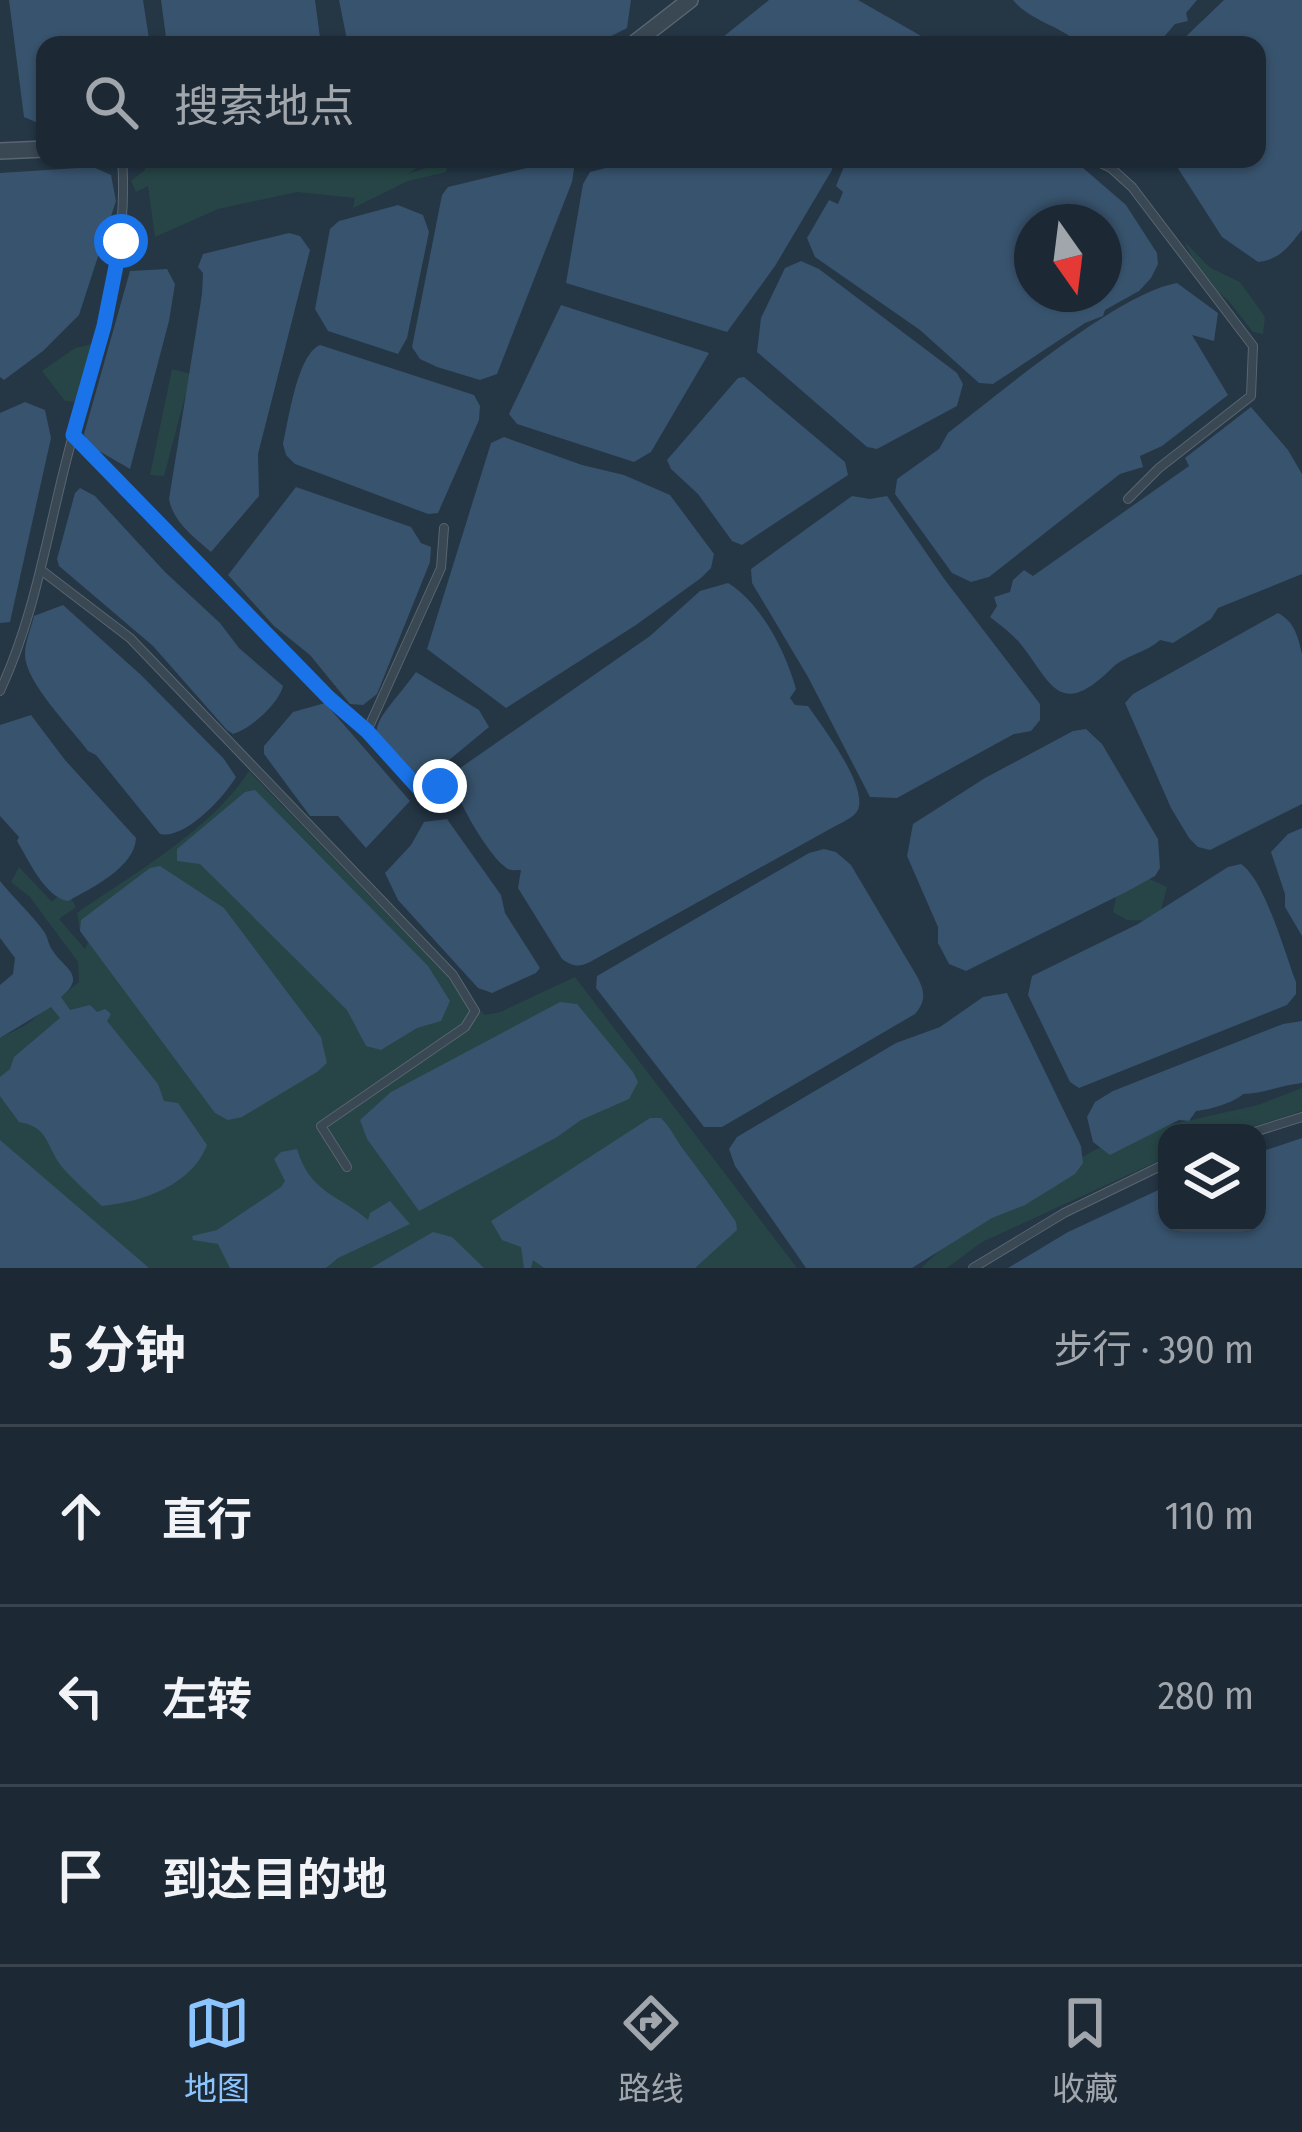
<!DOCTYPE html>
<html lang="zh">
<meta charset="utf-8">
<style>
body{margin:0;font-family:"Fira Sans Condensed","Noto Sans SC",sans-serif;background:#25303c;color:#f1f3f6}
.controls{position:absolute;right:36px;bottom:36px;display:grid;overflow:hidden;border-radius:24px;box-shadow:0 3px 9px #0004}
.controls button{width:108px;height:108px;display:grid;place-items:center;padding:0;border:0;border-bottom:3px solid #3a444f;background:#1c2834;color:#f1f3f6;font:60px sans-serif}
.compass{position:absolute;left:1014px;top:204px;width:108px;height:108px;border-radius:50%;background:#1c2834;box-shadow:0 3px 9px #0004;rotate:166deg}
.stop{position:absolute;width:36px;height:36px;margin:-27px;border:9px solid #1a73e8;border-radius:50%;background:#fff}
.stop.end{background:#1a73e8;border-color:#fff;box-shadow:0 3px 12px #0008}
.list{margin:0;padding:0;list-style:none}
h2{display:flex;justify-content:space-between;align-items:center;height:156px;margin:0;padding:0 48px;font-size:51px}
h2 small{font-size:39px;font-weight:400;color:#a0a6ac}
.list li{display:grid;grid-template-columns:78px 1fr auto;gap:36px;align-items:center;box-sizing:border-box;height:180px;padding:0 48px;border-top:3px solid #3a444f}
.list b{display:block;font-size:45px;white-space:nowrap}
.list em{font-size:39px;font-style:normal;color:#a0a6ac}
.icon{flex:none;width:66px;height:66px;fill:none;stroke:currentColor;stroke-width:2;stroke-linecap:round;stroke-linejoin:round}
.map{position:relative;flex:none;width:1302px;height:1268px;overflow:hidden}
.search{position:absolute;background:#1c2834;box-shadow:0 3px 9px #0004;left:36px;right:36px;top:36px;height:132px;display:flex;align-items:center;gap:30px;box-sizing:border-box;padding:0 42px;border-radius:24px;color:#a0a6ac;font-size:45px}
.sheet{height:696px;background:#1c2834}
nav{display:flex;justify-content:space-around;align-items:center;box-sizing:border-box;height:168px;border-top:3px solid #3a444f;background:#1c2834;font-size:33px;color:#a0a6ac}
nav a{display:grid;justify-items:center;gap:6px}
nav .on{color:#8cc4ff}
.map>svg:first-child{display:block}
.green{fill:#274546}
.water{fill:#38536d;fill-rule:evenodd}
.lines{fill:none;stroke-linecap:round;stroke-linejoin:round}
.service-casing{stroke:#596572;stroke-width:10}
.minor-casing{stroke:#596572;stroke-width:18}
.service{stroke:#3a4854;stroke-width:8}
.minor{stroke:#3a4854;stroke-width:15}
.route{stroke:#1a73e8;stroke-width:15}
</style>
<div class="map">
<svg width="1302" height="1268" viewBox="0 0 1302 1268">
<rect width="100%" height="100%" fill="#253645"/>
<g class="green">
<path d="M 144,159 L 430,159 L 408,174 L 450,159 L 446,172 L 408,181 L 353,208 L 355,198 L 297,192 L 218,209 L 155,237 L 148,186 L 136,192 L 131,181 L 145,170 Z"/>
<path d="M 1184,241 L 1209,267 L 1240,282 L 1265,317 L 1263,334 L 1253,332 L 1228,300 L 1205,282 Z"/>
<path d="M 92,344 L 78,402 L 65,401 L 42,371 L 75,348 Z"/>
<path d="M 172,369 L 191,374 L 164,476 L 150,475 Z"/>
<path d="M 249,771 L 485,1015 L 500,1012 L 575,977 L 797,1268 L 0,1268 L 0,1038 L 26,1025 L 79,982 L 78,962 L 30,897 L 11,882 L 19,867 L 52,902 L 65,888 L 76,907 L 59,919 L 85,949 L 88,942 L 80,931 L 77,913 C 133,874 212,829 249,771 Z"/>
<path d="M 1136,873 L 1167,887 L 1158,921 L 1127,920 L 1113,912 L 1118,887 Z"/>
<path d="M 1302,1088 L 1302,1111 L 1233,1133 L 1167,1133 L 1167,1157 L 982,1242 L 947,1268 L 921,1268 L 973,1219 L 1093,1151 L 1129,1134 L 1258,1105 Z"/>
</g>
<g class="water">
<path d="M 9,0 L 143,0 L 150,45 L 45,45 L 45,126 L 24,117 Z"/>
<path d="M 161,0 L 315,0 L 321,45 L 167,45 Z"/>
<path d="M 339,0 L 631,0 L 627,28 L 594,45 L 348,45 Z"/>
<path d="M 769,0 L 858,0 L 937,45 L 713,45 Z"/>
<path d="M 1013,0 L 1197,0 L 1186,13 L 1188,21 L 1175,24 L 1157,45 L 1081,45 C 1062,26 1030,21 1013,0 Z"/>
<path d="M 1224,0 L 1302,0 L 1302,230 C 1288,247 1281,259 1258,262 L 1222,237 L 1172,159 L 1257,159 L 1257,45 L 1177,45 Z"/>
<path d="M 640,159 C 660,168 680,169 699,159 L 834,159 L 832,170 L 775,266 L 727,332 L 566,283 L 583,184 L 590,172 Z"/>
<path d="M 847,159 L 1064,159 L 1082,167 L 1126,205 L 1157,253 L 1158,264 L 1151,278 L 1139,291 L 1105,310 L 1103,316 L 1085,323 L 993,384 L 979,383 L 920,330 L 815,257 L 807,238 L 829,200 L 838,204 L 843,192 L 836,186 ZM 1104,222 L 1104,294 L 1032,294 L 1032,222 Z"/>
<path d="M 556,161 L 568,162 L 574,169 L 572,182 L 497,374 L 480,380 L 437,367 L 420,359 L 412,347 L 442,195 L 448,187 Z"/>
<path d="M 93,167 L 111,175 L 116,201 L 79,315 L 43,351 L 4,380 L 0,377 L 0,173 Z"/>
<path d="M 398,205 L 423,215 L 429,232 L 407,338 L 398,354 L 328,331 L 315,309 L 330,229 L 339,221 Z"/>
<path d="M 289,233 L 300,236 L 310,250 L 258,454 L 259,496 L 211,552 C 194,537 173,522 169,499 L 202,294 L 203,273 L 198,267 L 203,254 Z"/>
<path d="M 801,261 L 819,269 L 957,373 L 963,384 L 957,406 L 877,449 L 867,447 L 757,352 L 761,318 L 785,268 Z"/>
<path d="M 167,269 L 175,284 L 169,321 L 130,469 L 87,444 L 84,434 L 130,271 Z"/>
<path d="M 1177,283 L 1218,313 L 1214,341 L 1192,335 L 1228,395 L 1162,446 L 1140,456 L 1143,467 L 1120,474 L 989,577 L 971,582 L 952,573 L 895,494 L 897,479 L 939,449 L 948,433 C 1000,393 1118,293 1177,283 Z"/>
<path d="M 561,305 L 709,353 L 651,452 L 634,462 L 517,424 L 509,414 Z"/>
<path d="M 320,345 L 474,395 L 480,406 L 479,420 L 438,513 L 428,514 L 295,464 L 286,455 L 283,444 C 289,419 297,355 320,345 Z"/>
<path d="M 744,377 L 845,462 L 848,475 L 742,545 L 732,541 L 698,494 L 671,469 L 667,460 L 738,378 Z"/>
<path d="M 25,402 L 45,410 L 51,438 L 10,622 L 0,623 L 0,413 Z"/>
<path d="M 1251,407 L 1288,450 L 1302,474 L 1302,574 L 1218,608 L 1211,619 L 1173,643 L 1160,640 C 1144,654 1125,655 1111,669 C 1058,721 1051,681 1019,642 C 1011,633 1000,625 990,617 L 997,606 L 994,597 L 1010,592 L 1013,580 L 1024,570 L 1033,576 L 1189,466 L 1185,458 Z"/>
<path d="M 504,437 L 582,465 L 624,475 L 670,495 L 714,554 L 711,568 L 701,578 L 636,625 L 506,708 L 427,649 L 491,443 Z"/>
<path d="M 296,487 L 411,527 L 421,543 L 431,547 L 430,562 L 377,694 L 363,705 L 350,704 L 310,655 L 274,626 L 228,575 Z"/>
<path d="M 80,488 L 95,496 L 165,572 L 220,623 L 239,648 L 283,686 C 279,703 251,729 233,734 L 227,730 L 153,646 L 59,566 L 57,559 L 75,493 Z"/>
<path d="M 852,496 L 870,499 L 887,496 L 945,580 L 1040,704 L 1040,720 L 1031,731 L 1014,734 L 897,798 L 870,797 L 808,677 L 752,583 L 751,569 Z"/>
<path d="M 728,583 C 761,603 786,652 796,689 L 790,698 L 795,705 L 808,706 C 821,725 875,794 855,814 C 849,820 837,825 830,829 L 590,962 C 578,968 572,966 562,959 L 518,888 L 521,870 C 511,870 510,872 503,865 C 487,852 451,793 453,773 L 650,636 L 700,591 Z"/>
<path d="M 63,605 L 141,675 L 224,759 L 236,777 C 224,797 185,840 160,834 L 96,755 L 88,751 C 71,728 24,681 25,654 C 25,643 31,628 34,616 Z"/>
<path d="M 1278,613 C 1295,622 1298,637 1302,654 L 1302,804 L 1210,850 L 1198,847 L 1189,838 L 1171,808 L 1125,703 L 1133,694 Z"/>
<path d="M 416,672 L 479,710 L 489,727 L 431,775 L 410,782 C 355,728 375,728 416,672 Z"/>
<path d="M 325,703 L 410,801 L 366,848 L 338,816 L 310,816 L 264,754 L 264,746 L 293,712 Z"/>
<path d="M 31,715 L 65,760 L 136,838 C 135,867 92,888 68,901 C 45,897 29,861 17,841 L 19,837 L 0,816 L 0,725 Z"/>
<path d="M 1086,729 L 1102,744 L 1158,839 L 1160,868 L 1155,876 L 1126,892 L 966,971 L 949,964 L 938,943 L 938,927 L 907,856 L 913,824 L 985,778 L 1073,731 Z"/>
<path d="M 255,790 L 428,966 L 450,1001 L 441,1021 L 417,1028 L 381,1050 L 366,1046 L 347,1010 L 200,864 L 177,861 L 177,849 L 245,792 Z"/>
<path d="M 447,819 L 501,895 L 505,913 L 540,968 L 536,973 L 492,993 L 478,988 L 398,900 L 385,873 L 411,845 L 424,822 Z"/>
<path d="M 1302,828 L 1302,936 L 1285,907 L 1285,894 L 1271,852 L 1288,834 Z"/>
<path d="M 824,849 L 836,852 L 851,865 L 918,978 C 925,993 926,1001 915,1014 L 722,1127 L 704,1127 L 596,988 L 597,976 L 809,853 Z"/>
<path d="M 1241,864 C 1265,880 1285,954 1296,982 L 1296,994 L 1287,1005 L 1079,1088 L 1070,1082 L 1028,995 L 1032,976 L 1138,924 L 1228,867 Z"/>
<path d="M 160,866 L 224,908 L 321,1037 L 327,1063 L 317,1072 L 242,1117 L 228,1120 L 215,1113 L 80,931 L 81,920 L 150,868 Z"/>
<path d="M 0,881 C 14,899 32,914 45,933 C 48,939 49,946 53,951 C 63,968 88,975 61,997 L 70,1010 L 90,1005 L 97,1012 L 105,1009 L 111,1014 L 107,1021 L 158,1084 L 164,1101 L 178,1103 L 207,1145 C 192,1185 142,1202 102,1206 C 93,1198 64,1171 59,1163 C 45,1141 47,1127 19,1122 L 0,1096 L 0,1077 L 10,1069 L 14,1057 L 60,1018 L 51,1007 L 0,1038 L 0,985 L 13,974 L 15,958 L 0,938 Z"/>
<path d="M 1007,993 L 1081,1146 L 1083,1163 L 1075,1174 L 1025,1205 L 992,1218 L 912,1268 L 806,1268 L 735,1166 L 729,1149 L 737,1137 L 896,1043 L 940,1027 L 983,997 Z"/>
<path d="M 560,1002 L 577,1004 L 633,1072 L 638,1082 L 629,1099 L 581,1120 L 557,1137 L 419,1211 L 367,1139 L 360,1120 L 391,1092 Z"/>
<path d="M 1302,1021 L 1302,1083 C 1281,1085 1263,1094 1243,1094 C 1234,1103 1208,1110 1196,1111 L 1189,1121 L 1179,1120 L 1110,1155 L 1093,1142 L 1087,1117 L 1095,1102 L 1113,1091 L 1283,1024 Z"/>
<path d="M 650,1118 L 661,1118 C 671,1128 675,1138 683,1149 C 701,1173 719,1197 736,1222 L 737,1230 L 695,1268 L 544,1268 L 533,1260 L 531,1268 L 524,1268 L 521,1247 L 502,1240 L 491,1221 Z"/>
<path d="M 1302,1138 L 1302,1268 L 1008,1268 L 1068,1232 L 1167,1186 L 1167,1223 L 1257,1223 L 1257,1153 Z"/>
<path d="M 0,1140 L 149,1268 L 0,1268 Z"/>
<path d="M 297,1149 C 310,1193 339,1195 368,1220 L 370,1213 L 390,1201 L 410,1224 L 338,1258 L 326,1268 L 230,1268 L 218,1244 L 193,1240 L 192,1236 L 217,1230 L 281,1187 L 285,1181 L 274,1159 L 281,1152 Z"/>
<path d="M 433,1232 L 452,1237 L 484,1268 L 371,1268 Z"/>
</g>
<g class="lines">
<defs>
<g id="service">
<path d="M 1092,159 L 1111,168 L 1132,187 L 1253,346 L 1251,396 L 1159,468 L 1128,499"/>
<path d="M 74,436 L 281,649 L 367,731 L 421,792 L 440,786"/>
<path d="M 41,570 L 130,638 L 453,975 L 475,1011 L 465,1027 L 321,1126 L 347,1167"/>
<path d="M 0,691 C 35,616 47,534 68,454 C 93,357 130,261 122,159"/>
<path d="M 367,731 L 441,568 L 444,528"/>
<path d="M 1251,1133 L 1302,1117"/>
<path d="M 973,1268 L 1064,1213 L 1167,1163"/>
</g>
<g id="minor">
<path d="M 632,45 L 690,0"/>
<path d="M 0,151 L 45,149"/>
</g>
</defs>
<use href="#service" class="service-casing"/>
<use href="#minor" class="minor-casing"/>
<use href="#service" class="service"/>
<use href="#minor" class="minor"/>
</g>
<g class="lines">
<path class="route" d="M 121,241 L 104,326 L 73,435 L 329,698 L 367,731 L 422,792 L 440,786"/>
</g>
</svg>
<div class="controls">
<button><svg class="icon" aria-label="layers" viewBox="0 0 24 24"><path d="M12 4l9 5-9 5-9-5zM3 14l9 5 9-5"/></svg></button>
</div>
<svg class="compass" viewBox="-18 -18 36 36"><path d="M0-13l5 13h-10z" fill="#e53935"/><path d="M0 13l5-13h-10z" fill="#a0a6ac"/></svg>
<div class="stop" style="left:121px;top:241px"></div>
<div class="stop end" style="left:440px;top:786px"></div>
<div class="search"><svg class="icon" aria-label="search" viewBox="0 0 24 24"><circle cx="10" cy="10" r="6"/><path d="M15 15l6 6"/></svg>搜索地点</div>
</div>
<section class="sheet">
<h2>5 分钟<small>步行 · 390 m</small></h2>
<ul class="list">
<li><svg class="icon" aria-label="ahead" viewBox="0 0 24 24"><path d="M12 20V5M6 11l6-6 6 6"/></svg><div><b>直行</b></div><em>110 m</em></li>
<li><svg class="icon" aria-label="left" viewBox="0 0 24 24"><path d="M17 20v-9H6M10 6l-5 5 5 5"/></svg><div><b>左转</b></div><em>280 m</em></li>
<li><svg class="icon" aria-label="arrive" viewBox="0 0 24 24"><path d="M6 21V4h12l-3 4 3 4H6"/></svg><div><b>到达目的地</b></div></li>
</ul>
</section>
<nav>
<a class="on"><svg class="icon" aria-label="map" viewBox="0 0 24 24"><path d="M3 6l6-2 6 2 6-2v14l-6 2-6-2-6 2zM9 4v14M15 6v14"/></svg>地图</a>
<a><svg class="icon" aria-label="directions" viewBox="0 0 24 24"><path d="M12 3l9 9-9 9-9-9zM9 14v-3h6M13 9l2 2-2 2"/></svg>路线</a>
<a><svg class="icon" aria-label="saved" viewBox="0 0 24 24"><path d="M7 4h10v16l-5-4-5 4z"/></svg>收藏</a>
</nav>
